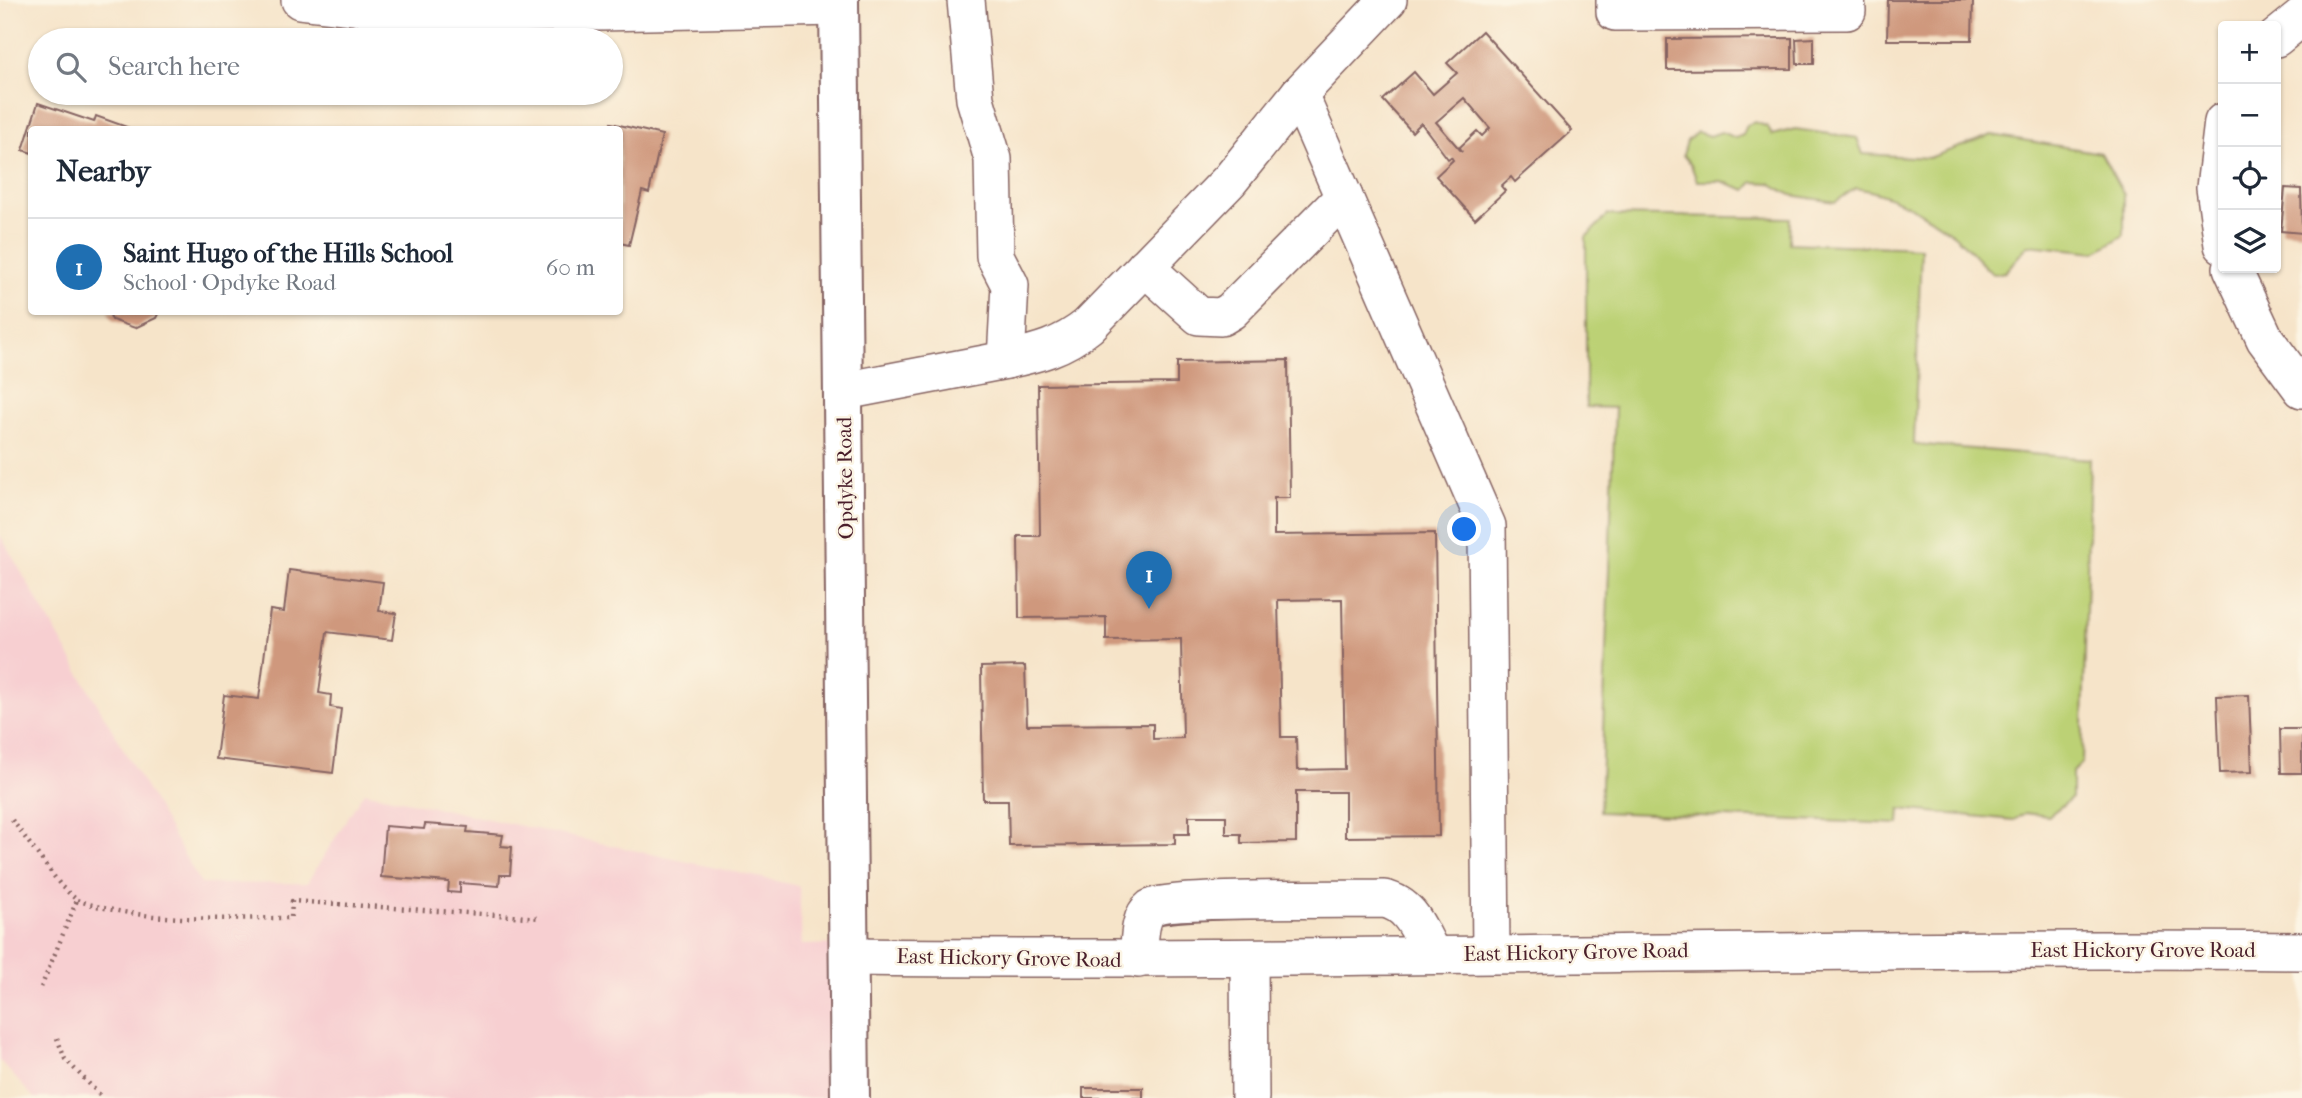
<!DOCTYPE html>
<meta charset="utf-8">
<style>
body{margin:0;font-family:"IM FELL French Canon",serif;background:#f6f6f7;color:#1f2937}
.controls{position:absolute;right:21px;top:21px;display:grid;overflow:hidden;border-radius:7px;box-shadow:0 2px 5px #0004}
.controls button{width:63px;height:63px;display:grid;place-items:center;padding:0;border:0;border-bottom:2px solid #e0e1e3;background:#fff;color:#1f2937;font:35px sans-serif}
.you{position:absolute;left:1465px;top:530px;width:24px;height:24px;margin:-18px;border:5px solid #fff;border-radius:50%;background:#1a73e8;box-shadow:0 0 0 10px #1a73e833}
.badge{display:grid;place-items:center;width:46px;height:46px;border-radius:50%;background:#1f6fb2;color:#fff;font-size:23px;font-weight:700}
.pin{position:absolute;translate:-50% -58px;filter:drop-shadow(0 2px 4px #0008)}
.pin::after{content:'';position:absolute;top:37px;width:24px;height:21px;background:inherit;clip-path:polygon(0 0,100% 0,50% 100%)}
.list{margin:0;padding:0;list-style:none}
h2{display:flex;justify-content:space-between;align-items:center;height:91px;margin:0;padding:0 28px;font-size:30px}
h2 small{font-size:23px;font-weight:400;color:#747a83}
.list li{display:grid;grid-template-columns:46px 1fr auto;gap:21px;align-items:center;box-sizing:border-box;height:98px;padding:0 28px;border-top:2px solid #e0e1e3}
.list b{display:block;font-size:26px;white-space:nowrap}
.list p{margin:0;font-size:23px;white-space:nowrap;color:#747a83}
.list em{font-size:23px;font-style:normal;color:#747a83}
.icon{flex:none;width:38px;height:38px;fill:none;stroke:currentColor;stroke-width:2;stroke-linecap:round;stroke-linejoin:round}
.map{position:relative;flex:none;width:2302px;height:1098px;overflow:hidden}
.search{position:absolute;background:#fff;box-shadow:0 2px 5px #0004;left:28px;top:28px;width:595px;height:77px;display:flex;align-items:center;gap:18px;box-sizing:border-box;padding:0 24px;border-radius:38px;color:#747a83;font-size:26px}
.panel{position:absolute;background:#fff;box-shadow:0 2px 5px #0004;left:28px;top:126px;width:595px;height:189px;border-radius:7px}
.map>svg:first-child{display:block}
.built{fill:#f7cfd1}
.green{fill:#bcd175;stroke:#837850;stroke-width:2}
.building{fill:#cf987d;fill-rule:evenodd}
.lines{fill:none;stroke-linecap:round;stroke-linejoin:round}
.minor-casing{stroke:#866462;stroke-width:40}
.major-casing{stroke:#866462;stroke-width:42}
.path{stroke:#866462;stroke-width:4.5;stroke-dasharray:2 5;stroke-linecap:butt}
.minor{stroke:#fff;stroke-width:37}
.major{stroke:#fff;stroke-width:38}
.labels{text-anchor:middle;stroke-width:5;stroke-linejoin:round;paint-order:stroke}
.street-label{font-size:21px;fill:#4a1f2b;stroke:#fcf5e5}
</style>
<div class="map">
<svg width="2302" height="1098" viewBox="0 0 2302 1098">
<rect width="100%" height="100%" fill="#fcf5e5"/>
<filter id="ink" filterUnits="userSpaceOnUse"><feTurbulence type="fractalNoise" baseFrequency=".0143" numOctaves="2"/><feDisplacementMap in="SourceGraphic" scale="14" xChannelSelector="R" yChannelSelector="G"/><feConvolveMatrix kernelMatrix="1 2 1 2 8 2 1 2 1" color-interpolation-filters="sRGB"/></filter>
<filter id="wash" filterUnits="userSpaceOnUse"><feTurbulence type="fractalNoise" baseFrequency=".00686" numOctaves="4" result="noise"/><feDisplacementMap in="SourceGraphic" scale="28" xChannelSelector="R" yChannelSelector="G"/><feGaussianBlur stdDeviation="1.57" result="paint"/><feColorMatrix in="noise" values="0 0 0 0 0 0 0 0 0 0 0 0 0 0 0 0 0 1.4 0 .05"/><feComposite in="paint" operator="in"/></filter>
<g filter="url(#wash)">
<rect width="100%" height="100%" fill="#f6e4c9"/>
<path class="built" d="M 0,535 L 201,884 L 307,883 L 364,792 L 799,886 L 802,945 L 854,944 L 856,1098 L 34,1098 L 0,1061 Z"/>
<g class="green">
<path d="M 1755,122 L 1768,127 L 1772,135 L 1795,129 L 1857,138 L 1863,154 L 1929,158 L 1992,135 L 2101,153 L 2124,195 L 2124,235 L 2096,252 L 2028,245 L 2005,272 L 1993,274 C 1979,263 1967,245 1954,235 C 1926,213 1891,194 1856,188 L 1835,202 L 1791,195 L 1770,183 L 1753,182 L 1746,190 L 1721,181 L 1697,181 L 1691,165 L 1683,155 L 1687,141 L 1697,132 L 1710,136 L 1721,132 L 1736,138 L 1743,135 L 1747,125 Z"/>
<path d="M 1608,215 L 1790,218 L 1789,243 L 1921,248 L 1914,444 L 2090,459 L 2082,763 L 2072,773 L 2072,798 L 2048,816 L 2025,813 L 2014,820 L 1900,809 L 1899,824 L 1600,812 L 1615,408 L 1586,407 L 1586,237 Z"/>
</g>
<g id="blocks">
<g class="building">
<path d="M 1888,0 L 1973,0 L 1972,40 L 1887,40 Z"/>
<path d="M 1482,31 L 1572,131 L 1515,182 L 1511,177 L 1501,186 L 1505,191 L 1475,219 L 1436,176 L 1453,160 L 1451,157 L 1448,159 L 1421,123 L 1412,132 L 1383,100 L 1414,72 L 1433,94 L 1457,73 L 1447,63 ZM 1464,98 L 1490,128 L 1482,136 L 1477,131 L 1460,147 L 1462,152 L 1436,122 Z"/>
<path d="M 1792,38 L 1792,69 L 1667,70 L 1667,39 Z"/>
<path d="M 1814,38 L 1814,64 L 1797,64 L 1796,39 Z"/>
<path d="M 38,103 L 94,122 L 96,116 L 135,130 L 32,130 L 32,153 L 23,150 Z"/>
<path d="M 611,123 L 662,135 L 649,193 L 642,191 L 629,245 L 620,243 L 620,130 L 609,130 Z"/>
<path d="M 2285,188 L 2301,189 L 2302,233 L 2281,231 Z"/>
<path d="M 108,312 L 159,312 L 156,318 L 135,328 L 112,320 Z"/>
<path d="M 1288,360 L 1290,498 L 1274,498 L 1274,535 L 1435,533 L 1439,836 L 1345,837 L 1345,792 L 1296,792 L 1296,842 L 1241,843 L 1241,834 L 1226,834 L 1226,816 L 1189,816 L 1189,834 L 1175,834 L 1175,844 L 1009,846 L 1008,800 L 983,800 L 981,667 L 1025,666 L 1027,725 L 1153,724 L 1153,739 L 1183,738 L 1181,639 L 1106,640 L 1106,617 L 1019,618 L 1018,536 L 1040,536 L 1038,385 L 1177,383 L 1177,362 ZM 1342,599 L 1345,769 L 1297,770 L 1296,737 L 1281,737 L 1278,600 Z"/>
<path d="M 289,570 L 383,582 L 379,611 L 396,613 L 392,640 L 327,632 L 319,693 L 331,695 L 330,707 L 341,709 L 333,773 L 216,759 L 224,695 L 259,699 L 270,610 L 284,612 Z"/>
<path d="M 2249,695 L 2252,772 L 2220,773 L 2217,696 Z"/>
<path d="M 2280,729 L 2302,729 L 2302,773 L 2281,773 Z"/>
<path d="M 425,824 L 468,827 L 467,832 L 503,835 L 501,846 L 512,847 L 510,875 L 500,875 L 499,886 L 460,883 L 460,893 L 448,892 L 449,882 L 381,877 L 385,826 L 424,829 Z"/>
<rect x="1083" y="1088" width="60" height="10"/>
</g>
</g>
</g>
<g filter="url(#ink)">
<use href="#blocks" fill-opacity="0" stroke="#866462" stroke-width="2"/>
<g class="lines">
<defs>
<g id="minor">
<path d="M 300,0 L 398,11 L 498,14 L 839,7"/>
<path d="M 1615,0 L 1615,12 L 1847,11 L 1846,0"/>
<path d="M 2276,38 L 2302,17"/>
<path d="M 1299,94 L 1487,526 L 1491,953"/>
<path d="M 2223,122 L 2215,188 L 2223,245"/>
<path d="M 1145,267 L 1199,316 L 1221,317 L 1231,311 L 1344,197"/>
<path d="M 2232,268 L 2265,339 L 2302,389"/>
<path d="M 1006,360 C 1038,353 1062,347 1088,326 L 1230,180 L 1299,94 L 1388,0"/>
<path d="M 844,391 L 1006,360 L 1010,285 L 995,256 L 993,159 L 975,99 L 966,0"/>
<path d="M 850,957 C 1334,962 1818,946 2302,951"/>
<path d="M 1138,959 C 1140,944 1138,918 1151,908 C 1166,897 1352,900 1384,899 C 1412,905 1419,931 1432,954"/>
<path d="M 1249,959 L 1250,1098"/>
</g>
<path id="major" d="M 839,0 L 850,1098"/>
</defs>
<use href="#minor" class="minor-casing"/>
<use href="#major" class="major-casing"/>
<g class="path">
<path d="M 12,820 L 62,887 L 77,900 L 40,990"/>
<path d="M 77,900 C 145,924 220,918 291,918 L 292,901 L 541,918"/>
<path d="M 57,1038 L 65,1059 L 103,1098"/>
</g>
<use href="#minor" class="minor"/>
<use href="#major" class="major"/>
</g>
</g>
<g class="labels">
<g class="street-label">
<text transform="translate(845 478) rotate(-91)" y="7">Opdyke Road</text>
<text x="2143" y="957">East Hickory Grove Road</text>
<text transform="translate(1576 952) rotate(-1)" y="7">East Hickory Grove Road</text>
<text transform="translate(1009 958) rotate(1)" y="7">East Hickory Grove Road</text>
</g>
</g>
</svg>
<div class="controls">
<button>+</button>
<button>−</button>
<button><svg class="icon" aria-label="locate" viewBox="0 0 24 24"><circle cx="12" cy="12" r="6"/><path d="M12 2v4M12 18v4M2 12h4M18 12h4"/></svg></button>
<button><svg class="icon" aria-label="layers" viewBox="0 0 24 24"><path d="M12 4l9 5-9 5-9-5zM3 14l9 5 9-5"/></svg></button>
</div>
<div class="you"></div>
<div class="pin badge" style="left:1149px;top:609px">1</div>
<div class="search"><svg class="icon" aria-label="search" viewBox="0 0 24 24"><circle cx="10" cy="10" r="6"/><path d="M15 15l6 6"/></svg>Search here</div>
<section class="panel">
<h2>Nearby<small></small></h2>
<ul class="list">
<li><span class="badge">1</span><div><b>Saint Hugo of the Hills School</b><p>School · Opdyke Road</p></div><em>60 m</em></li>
</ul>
</section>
</div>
